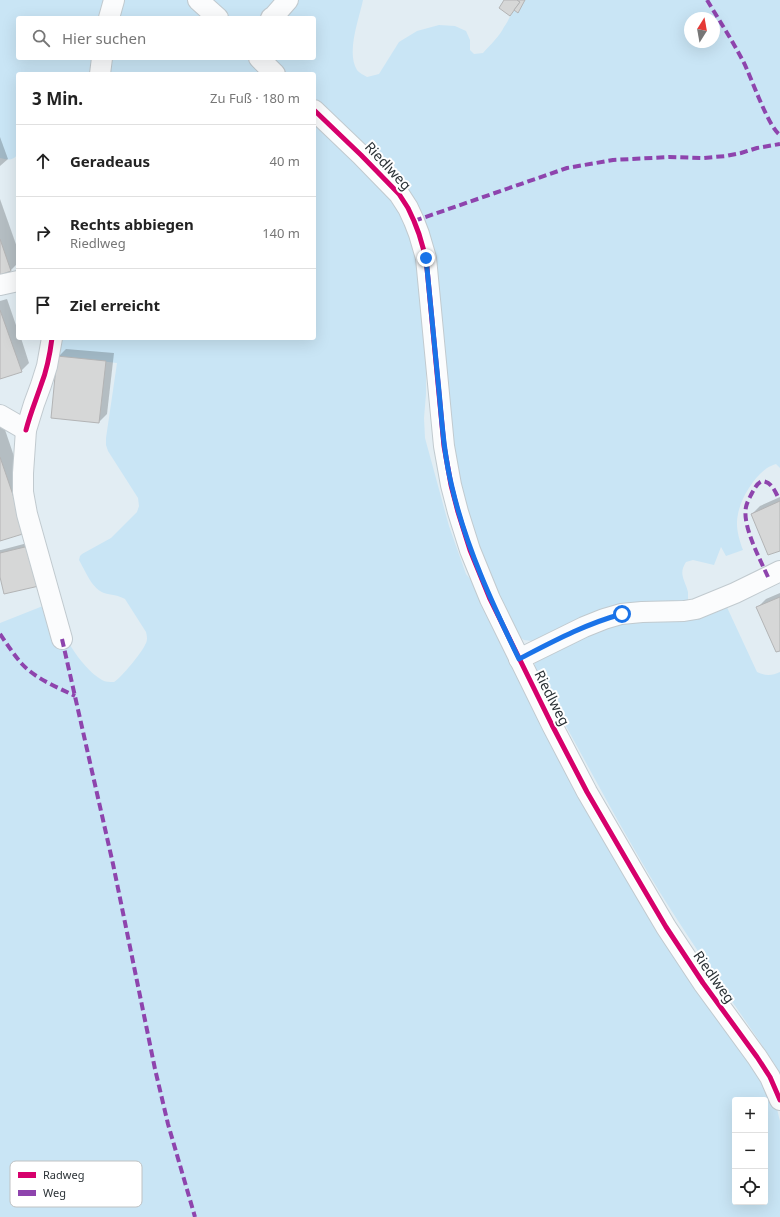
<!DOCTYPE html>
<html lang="de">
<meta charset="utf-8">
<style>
body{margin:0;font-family:"Noto Sans",sans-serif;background:#f2f2f2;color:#222}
.controls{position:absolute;right:12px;bottom:12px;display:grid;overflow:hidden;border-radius:4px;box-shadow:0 4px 16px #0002}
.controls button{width:36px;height:36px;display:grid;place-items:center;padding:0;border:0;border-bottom:1px solid #e0e0e0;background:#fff;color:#222;font:20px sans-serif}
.compass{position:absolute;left:684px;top:12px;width:36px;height:36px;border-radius:50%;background:#fff;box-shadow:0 4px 16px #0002;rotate:11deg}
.stop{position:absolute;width:12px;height:12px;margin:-9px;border:3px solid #1a73e8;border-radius:50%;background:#fff}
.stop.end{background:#1a73e8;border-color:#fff;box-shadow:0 1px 4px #0008}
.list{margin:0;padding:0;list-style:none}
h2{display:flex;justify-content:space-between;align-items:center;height:52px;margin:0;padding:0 16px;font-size:17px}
h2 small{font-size:13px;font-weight:400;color:#767676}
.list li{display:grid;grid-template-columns:26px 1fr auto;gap:12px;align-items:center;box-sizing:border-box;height:72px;padding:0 16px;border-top:1px solid #e0e0e0}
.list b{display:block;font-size:15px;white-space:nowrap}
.list p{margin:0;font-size:13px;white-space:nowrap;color:#767676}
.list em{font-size:13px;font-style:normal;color:#767676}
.icon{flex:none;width:22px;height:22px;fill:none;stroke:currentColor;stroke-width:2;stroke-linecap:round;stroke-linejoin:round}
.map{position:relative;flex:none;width:780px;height:1217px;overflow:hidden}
.search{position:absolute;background:#fff;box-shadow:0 4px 16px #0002;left:16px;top:16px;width:300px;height:44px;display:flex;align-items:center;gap:10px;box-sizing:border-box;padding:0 14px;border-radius:4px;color:#767676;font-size:15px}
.panel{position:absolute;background:#fff;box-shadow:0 4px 16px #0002;left:16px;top:72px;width:300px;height:268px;border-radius:4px}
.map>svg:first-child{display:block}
.green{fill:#c9e5f5;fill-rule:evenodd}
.shadow{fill:#0003}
.building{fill:#d6d7d7;stroke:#b3b4b5}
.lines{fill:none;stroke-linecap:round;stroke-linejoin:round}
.minor-casing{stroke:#c1cacf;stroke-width:22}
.minor{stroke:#fbfcfd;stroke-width:20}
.quiet{stroke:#8e44ad;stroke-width:4;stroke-dasharray:8 4;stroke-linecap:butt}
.cycleway-casing{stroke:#fff;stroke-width:8}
.cycleway{stroke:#d6006c;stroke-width:5}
.route{stroke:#1a73e8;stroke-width:5}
.labels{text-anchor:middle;stroke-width:4;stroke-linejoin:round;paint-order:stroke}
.street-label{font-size:14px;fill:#2b3236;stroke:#fff}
.key{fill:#fff;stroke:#bfc2c3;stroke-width:1}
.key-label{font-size:11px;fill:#2b3236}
</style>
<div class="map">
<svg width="780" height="1217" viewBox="0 0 780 1217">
<rect width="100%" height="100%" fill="#e2edf3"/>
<g class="green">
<path d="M 0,0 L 109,0 L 103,18 L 18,18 L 18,58 L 98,58 L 96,74 L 18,74 L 18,154 C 13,161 8,160 0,158 Z"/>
<path d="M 119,0 L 193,0 L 209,18 L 114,18 Z"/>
<path d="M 204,0 L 281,0 L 262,18 L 228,18 L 223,16 Z"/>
<path d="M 296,0 L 363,0 C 359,19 346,53 357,70 C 359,73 364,75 367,77 L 379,74 L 399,42 L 417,31 L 439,25 L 455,26 L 466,31 L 470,40 L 470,50 L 474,54 L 483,53 C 490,45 499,37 504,27 C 508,22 510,15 514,10 L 518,12 L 525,0 L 780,0 L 780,468 L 776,464 C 773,465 770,466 767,468 C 754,477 741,498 738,514 C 735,526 739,539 743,550 L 726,556 L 721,547 L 714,565 L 693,560 L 686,562 C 678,574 685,580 688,592 C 688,595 688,599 688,602 L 540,640 L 532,641 L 524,640 L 516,635 L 502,611 L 459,495 L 426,241 L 314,103 L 314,74 L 284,74 L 269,58 L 314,58 L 314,18 L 282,18 ZM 690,18 L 714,18 L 714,42 L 690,42 Z"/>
<path d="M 107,58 L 251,58 L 267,74 L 106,74 Z"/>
<path d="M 314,117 L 382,181 L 415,231 L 426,358 L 426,394 L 424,418 L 425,438 L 449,526 L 466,574 L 471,580 L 477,584 L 756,1069 L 777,1109 L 780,1121 L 780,1217 L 0,1217 L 0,623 L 48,604 C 60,628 78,666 102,680 C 105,682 110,682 114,682 C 121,678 142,652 145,645 C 148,640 147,636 146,632 L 125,599 C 118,595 111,595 104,593 C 92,589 85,570 79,560 L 80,556 L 82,554 L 111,538 L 137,512 L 139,506 L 138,498 L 108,451 L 106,445 L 106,438 L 117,363 L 57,356 L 60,338 L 109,338 L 115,340 L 120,338 L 314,338 ZM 735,1100 L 765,1100 L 765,1202 L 735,1202 Z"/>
<path d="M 725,603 L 757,672 C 765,676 772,676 780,672 L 780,1074 L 774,1063 C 740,1012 704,962 671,910 C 631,847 596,781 560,715 L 553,709 L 534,672 L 535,663 L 538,657 L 606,624 Z"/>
</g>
<g class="shadow">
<path d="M 0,137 L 8,159 L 0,166 Z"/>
<path d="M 0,199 L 18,250 L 18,263 L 11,270 L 0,274 Z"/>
<path d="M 7,299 L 18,331 L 18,338 L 21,338 L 29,363 L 21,371 L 0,378 L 0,301 Z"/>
<path d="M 66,349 L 114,353 L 107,414 L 99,422 L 58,357 Z"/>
<path d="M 0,415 L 36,521 L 0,540 Z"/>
<path d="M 780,497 L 780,549 L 752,514 L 760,506 Z"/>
<path d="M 35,541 L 0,573 L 0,550 L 1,550 Z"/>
<path d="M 780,593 L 780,650 L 758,607 L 766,599 Z"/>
</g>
<g class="building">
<path d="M 504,0 L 517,0 L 520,2 L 510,16 L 499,8 Z"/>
<path d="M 517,0 L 525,0 L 518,13 L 514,10 L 520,2 Z"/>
<path d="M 0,239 L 11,271 L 0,275 Z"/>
<path d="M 0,310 L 22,372 L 0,379 Z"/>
<path d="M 57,356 L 106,361 L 99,423 L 51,418 Z"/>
<path d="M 0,457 L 26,533 L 0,541 Z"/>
<path d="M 780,501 L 780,551 L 768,555 L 751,514 Z"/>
<path d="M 29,546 L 39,586 L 4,594 L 0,577 L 0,553 Z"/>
<path d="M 780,597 L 780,651 L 776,652 L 756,607 Z"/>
</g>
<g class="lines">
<defs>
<g id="minor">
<path d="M 198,0 L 218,18"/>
<path d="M 109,18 L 114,0"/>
<path d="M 271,18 L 274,16 L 288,0"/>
<path d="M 259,58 L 275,74"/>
<path d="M 100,74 L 102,58"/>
<path d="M 314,110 L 361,155 L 399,194 L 408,208 L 414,221 L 419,234 L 426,258 L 444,446 L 451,485 L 458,512 L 470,550 L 490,599 L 552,725 L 587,792 L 633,871 L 666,927 L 703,983 L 757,1057 L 770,1077 L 780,1100"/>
<path d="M 0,285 L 18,281"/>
<path d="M 52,338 L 47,366 L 41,385 L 34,404 L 26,430 L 23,473 L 23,492 L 27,514 L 62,639"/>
<path d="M 0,415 L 26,430"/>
<path d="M 519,659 L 584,627 L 604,619 L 621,614 L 642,612 L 684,611 L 696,609 L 735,593 L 780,571"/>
</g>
</defs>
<use href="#minor" class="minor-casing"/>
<use href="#minor" class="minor"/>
<g class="quiet">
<path d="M 707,0 C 719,20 732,40 743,61 C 751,76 768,127 780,135"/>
<path d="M 414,221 L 567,168 L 613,160 L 669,157 L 703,158 L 726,156 L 741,153 L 757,148 L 780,144"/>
<path d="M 768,577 C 760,559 742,526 746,507 C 747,502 750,497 752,493 C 755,488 757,483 762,481 C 771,482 774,489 778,497"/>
<path d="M 0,634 C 7,644 14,655 22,664 C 36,679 57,687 75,696"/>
<path d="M 62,639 L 113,864 L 155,1069 L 168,1124 L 195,1217"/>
</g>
<defs>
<g id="cycleway">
<path d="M 314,110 L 361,155 L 399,194 L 408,208 L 414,221 L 419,234 L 426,258 L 444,446 L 451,485 L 458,512 L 470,550 L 490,599 L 552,725 L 587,792 L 633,871 L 666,927 L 703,983 L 757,1057 L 770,1077 L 780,1100"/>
<path d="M 26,430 C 30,414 36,400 41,385 C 47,370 50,354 52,338"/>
</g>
</defs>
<use href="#cycleway" class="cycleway-casing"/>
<use href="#cycleway" class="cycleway"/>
</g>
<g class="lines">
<path class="route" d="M 426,258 C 430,302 435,347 439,391 C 442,423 444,455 452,487 C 466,547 492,603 519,659 C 552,642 585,624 622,614"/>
</g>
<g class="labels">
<g class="street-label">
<text transform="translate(388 166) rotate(47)" y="5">Riedlweg</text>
<text transform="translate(552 698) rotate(63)" y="5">Riedlweg</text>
<text transform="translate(714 977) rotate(55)" y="5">Riedlweg</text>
</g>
</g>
<rect x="10" y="1161" width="132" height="46" rx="6" class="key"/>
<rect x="18" y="1172" width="18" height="6" fill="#d6006c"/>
<rect x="18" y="1190" width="18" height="6" fill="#8e44ad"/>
<g class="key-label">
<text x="43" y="1179">Radweg</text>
<text x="43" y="1197">Weg</text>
</g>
</svg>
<div class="controls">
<button>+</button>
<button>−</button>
<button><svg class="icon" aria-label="locate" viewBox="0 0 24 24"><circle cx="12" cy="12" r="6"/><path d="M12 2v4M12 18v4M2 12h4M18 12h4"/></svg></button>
</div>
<svg class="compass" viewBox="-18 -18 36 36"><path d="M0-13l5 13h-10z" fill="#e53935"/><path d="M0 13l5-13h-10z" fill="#767676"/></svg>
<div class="stop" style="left:622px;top:614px"></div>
<div class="stop end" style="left:426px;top:258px"></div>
<div class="search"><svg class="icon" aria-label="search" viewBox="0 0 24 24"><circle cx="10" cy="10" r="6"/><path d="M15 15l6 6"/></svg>Hier suchen</div>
<section class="panel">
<h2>3 Min.<small>Zu Fuß · 180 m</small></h2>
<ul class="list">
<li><svg class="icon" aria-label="ahead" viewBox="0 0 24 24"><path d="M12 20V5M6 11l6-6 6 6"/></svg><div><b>Geradeaus</b></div><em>40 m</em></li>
<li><svg class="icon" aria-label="right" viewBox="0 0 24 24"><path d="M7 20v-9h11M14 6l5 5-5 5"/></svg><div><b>Rechts abbiegen</b><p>Riedlweg</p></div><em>140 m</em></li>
<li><svg class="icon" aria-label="arrive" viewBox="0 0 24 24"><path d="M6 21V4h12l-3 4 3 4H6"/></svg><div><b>Ziel erreicht</b></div></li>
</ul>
</section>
</div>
